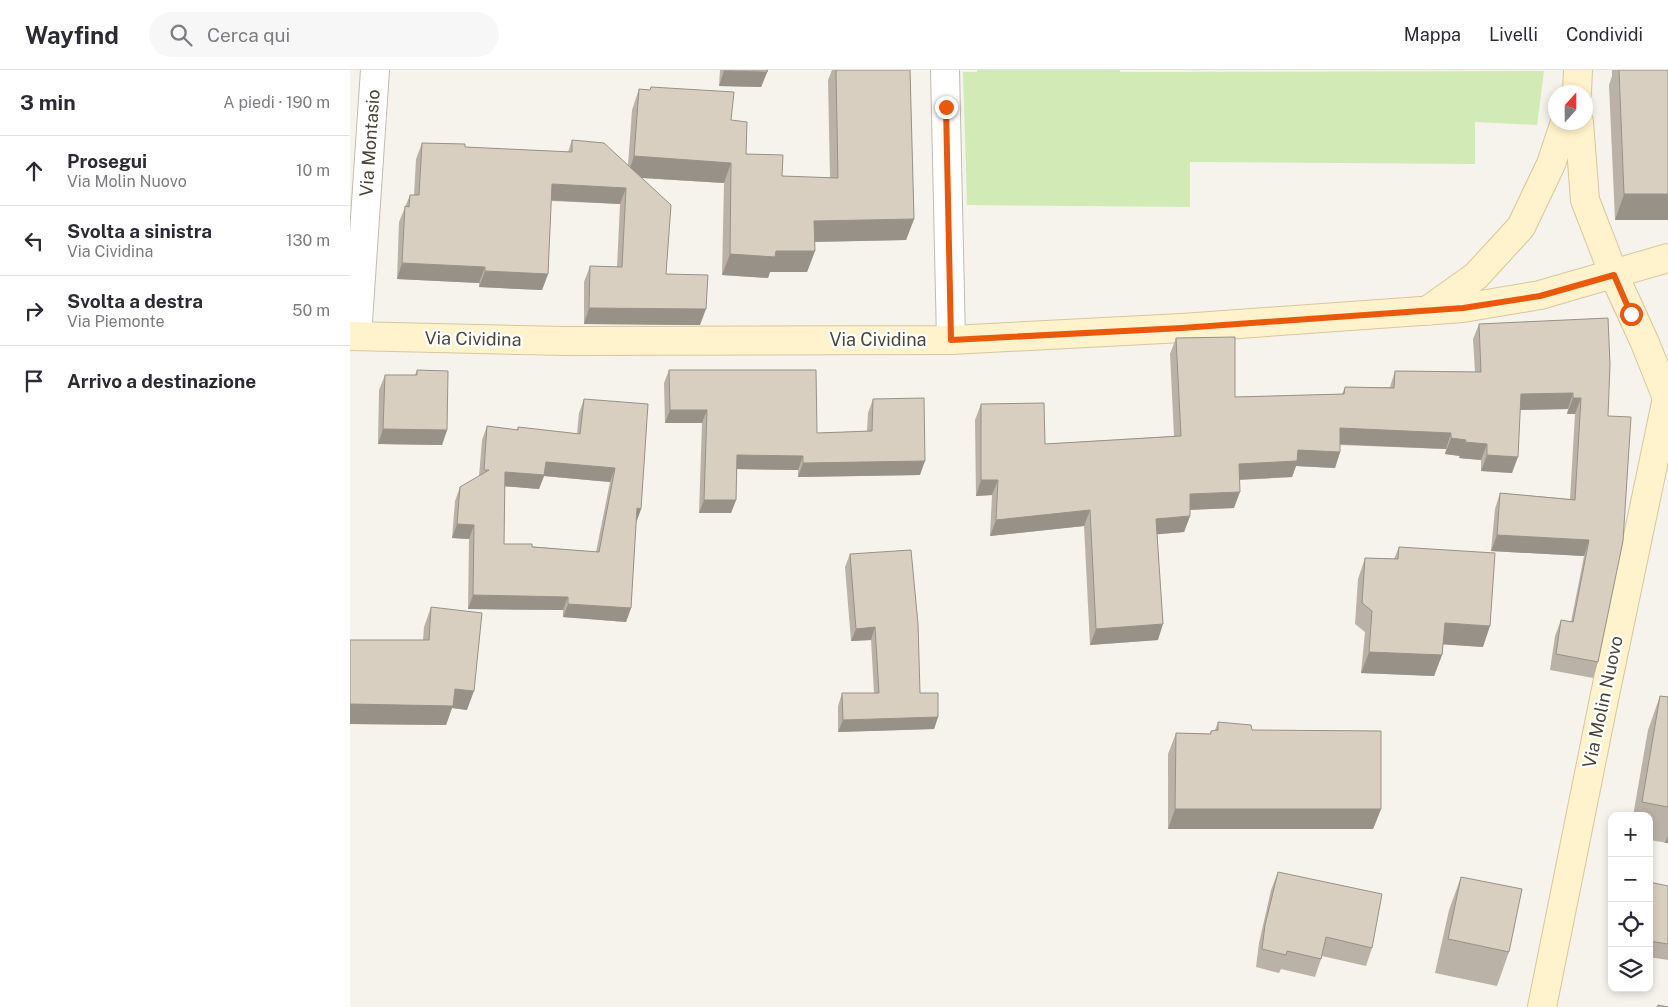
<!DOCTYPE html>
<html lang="it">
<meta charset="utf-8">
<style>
body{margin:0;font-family:"Public Sans",sans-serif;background:#f7f7f7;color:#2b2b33}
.controls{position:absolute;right:15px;bottom:15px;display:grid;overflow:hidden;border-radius:10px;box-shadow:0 2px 8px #0003}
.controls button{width:45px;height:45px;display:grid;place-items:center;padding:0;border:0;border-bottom:1px solid #e1e1e2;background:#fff;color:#2b2b33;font:25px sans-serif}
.compass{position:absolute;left:1198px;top:15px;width:45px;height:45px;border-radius:50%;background:#fff;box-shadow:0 2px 8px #0003;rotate:21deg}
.stop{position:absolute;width:15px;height:15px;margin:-11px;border:4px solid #ea580c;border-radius:50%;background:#fff}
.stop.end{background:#ea580c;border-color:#fff;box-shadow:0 1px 5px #0008}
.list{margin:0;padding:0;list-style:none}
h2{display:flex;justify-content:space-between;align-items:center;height:65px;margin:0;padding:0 20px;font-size:21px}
h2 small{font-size:16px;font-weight:400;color:#7c7c81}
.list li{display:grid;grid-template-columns:32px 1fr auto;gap:15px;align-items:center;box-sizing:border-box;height:70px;padding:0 20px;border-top:1px solid #e1e1e2}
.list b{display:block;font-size:19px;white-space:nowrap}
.list p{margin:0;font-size:16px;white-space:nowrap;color:#7c7c81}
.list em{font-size:16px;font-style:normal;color:#7c7c81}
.icon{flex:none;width:28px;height:28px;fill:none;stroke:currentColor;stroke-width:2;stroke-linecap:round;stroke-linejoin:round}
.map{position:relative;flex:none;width:1318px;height:937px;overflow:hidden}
header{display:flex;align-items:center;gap:30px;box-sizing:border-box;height:70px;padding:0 25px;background:#fff;border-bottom:1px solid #e1e1e2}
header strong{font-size:24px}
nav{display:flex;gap:28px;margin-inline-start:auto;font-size:18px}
.search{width:350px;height:45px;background:#f7f7f7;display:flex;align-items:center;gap:12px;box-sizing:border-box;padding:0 18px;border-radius:28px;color:#7c7c81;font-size:19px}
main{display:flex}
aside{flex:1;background:#fff}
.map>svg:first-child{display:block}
.green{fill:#d2eab5}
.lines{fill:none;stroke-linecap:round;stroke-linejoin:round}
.street-casing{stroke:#c2bbae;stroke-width:30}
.secondary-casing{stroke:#d6c79b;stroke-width:30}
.street{stroke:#fff;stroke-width:28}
.secondary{stroke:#fff3cd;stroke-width:28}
.wall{fill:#bab2a6;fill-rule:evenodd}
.shaded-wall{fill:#979187}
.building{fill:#d8cfc1;stroke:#979187;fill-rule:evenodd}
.route{stroke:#ea580c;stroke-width:6}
.labels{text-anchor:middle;stroke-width:4.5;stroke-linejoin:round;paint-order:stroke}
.street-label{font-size:18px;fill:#4b4439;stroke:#fff}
</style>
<header>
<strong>Wayfind</strong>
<div class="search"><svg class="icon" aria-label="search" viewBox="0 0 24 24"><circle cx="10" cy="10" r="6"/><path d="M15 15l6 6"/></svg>Cerca qui</div>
<nav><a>Mappa</a><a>Livelli</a><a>Condividi</a></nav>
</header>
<main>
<aside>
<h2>3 min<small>A piedi · 190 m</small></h2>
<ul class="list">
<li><svg class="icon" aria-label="ahead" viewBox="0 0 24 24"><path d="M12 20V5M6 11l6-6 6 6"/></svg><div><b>Prosegui</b><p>Via Molin Nuovo</p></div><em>10 m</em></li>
<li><svg class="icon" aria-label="left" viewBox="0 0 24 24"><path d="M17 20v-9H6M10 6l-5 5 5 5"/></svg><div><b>Svolta a sinistra</b><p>Via Cividina</p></div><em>130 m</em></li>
<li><svg class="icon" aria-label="right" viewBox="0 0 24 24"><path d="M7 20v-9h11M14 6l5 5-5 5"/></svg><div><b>Svolta a destra</b><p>Via Piemonte</p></div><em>50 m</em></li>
<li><svg class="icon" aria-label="arrive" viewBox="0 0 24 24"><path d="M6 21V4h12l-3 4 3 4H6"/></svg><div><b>Arrivo a destinazione</b></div></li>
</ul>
</aside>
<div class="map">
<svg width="1318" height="937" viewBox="0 0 1318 937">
<rect width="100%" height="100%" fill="#f6f3ec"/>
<path class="green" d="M 627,0 L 770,0 L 770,2 L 1194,1 L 1187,55 L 1125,52 L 1125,94 L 840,92 L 840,137 L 617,135 L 613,2 L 627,2 Z"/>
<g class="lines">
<defs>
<g id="street">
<path d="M 595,0 L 601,270"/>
<path d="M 7,266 L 25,0"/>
</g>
<g id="secondary">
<path d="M 1227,22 L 1228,0"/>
<path d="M 1229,52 L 1235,130 L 1264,205 L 1295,273 L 1317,328"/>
<path d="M 1077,241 L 1126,206 L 1171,157 L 1201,94 L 1215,52"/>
<path d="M 0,266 L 215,271 L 601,270 L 832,258 L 1113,238 L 1190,225 L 1318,188"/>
<path d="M 1192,937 L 1253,634 L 1318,323"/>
</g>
</defs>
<use href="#street" class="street-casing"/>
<use href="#secondary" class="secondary-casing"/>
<use href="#street" class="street"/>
<use href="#secondary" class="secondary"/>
</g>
<g class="wall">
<path d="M 370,0 L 418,0 L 411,17 L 369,16 Z"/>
<path d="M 482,0 L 560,0 L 564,149 L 556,170 L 464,172 L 465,181 L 457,202 L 420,202 L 418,208 L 372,205 L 374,113 L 292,108 L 316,204 L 350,255 L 234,254 L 234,212 L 240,196 L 267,197 L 270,134 L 201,131 L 198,204 L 192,220 L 129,217 L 129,213 L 47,209 L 49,152 L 60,125 L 64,125 L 66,89 L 72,73 L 115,77 L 218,82 L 222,70 L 278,95 L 282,40 L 289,19 L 381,50 L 396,84 L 432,106 L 480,108 L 478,10 Z"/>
<path d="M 1262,0 L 1318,0 L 1318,150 L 1265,150 L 1259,15 L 1262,6 Z"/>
<path d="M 1258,248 L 1248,592 L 1243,608 L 1200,600 L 1205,566 L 1211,550 L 1221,552 L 1234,486 L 1141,481 L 1145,439 L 1150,423 L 1220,429 L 1225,344 L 1217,344 L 1218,339 L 1170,340 L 1162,403 L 1131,401 L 1131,390 L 1109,388 L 1110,386 L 1095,384 L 1096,379 L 990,375 L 990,382 L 985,398 L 946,396 L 942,407 L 889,410 L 884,438 L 840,440 L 840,446 L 834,462 L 807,464 L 808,570 L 740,575 L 734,456 L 640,466 L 642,425 L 626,426 L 625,350 L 631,334 L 695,374 L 824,366 L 820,284 L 826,268 L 885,327 L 992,324 L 995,317 L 1040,317 L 1045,301 L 1125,302 L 1123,269 L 1129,254 Z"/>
<path d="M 67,300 L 97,360 L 92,375 L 28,374 L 29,320 L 35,305 L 65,305 Z"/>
<path d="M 319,300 L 467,363 L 517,361 L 518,343 L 523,329 L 570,405 L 448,407 L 448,400 L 387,399 L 386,430 L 381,443 L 349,443 L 352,353 L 315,353 L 314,313 Z"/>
<path d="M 234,329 L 291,439 L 286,453 L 281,538 L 276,552 L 213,547 L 213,540 L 118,539 L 119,469 L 102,468 L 105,431 L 110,417 L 129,406 L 132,370 L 137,356 L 167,360 L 168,357 L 227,364 L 229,343 ZM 194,406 L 260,412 L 246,482 L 154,474 L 155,416 L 189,419 Z"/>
<path d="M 1049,477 L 1133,577 L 1093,574 L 1092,585 L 1084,606 L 1011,603 L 1015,562 L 1005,554 L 1008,509 L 1015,488 L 1044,489 Z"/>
<path d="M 500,484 L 570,623 L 588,647 L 584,659 L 488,662 L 488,636 L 492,623 L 524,623 L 521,570 L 501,571 L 495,497 Z"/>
<path d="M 81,537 L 117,640 L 102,638 L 96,655 L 0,654 L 0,570 L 73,570 L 74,557 Z"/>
<path d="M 1310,626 L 1318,627 L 1318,773 L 1299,770 L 1299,746 L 1283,746 L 1298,660 Z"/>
<path d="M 868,652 L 902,660 L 1031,739 L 1023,759 L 818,759 L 818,684 L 826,663 L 860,664 L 861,661 L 865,660 Z"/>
<path d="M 928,802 L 1022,878 L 1016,896 L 972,886 L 965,907 L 931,899 L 929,903 L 906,897 L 909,873 L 921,820 Z"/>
<path d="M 1111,807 L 1159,882 L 1147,916 L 1085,903 L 1099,840 Z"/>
<path d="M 1299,812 L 1318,816 L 1318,890 L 1299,887 Z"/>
<path d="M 1262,871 L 1262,881 L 1260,880 Z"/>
</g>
<g class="shaded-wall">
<path d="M 418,0 L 411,17 L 369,16 L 374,1 Z"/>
<path d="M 284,86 L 381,93 L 374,113 L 277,107 Z"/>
<path d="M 202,114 L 276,118 L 270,134 L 196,130 Z"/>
<path d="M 1274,124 L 1318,124 L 1318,150 L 1265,150 Z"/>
<path d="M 564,149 L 556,170 L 456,172 L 464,151 Z"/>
<path d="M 426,181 L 465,181 L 457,202 L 420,202 L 418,208 L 372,205 L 380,184 Z"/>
<path d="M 52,193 L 135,197 L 129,213 L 47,209 Z"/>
<path d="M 135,201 L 198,204 L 192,220 L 129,217 Z"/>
<path d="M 239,238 L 356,239 L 350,255 L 234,254 Z"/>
<path d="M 1223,323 L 1218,339 L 1165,340 L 1171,324 Z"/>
<path d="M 1223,328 L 1231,328 L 1225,344 L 1217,344 Z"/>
<path d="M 320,340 L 357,340 L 352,353 L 315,353 Z"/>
<path d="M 990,358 L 1101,363 L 1096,379 L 984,374 Z"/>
<path d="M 33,359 L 97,360 L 92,375 L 28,374 Z"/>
<path d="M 1101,368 L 1116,370 L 1110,386 L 1095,384 Z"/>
<path d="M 1115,372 L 1137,374 L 1131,390 L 1109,388 Z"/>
<path d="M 948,380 L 990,382 L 985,398 L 946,396 L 942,407 L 883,410 L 889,394 Z"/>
<path d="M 387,385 L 453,386 L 448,400 L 382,399 Z"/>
<path d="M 1137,385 L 1168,387 L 1162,403 L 1131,401 Z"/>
<path d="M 575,391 L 570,405 L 448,407 L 453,393 Z"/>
<path d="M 196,392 L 265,398 L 260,412 L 194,406 L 189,419 L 150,416 L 155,402 Z"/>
<path d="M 631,410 L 648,410 L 642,425 L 626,426 Z"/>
<path d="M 890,422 L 884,438 L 834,440 L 840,424 Z"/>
<path d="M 354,430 L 386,430 L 381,443 L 349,443 Z"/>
<path d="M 287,438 L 291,439 L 286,453 Z"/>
<path d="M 740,440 L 734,456 L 640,466 L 646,450 Z"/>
<path d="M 840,446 L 834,462 L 800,465 L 806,449 Z"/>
<path d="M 107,454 L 124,455 L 119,469 L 102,468 Z"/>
<path d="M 1147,465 L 1239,470 L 1234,486 L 1141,481 Z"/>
<path d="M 123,525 L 218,527 L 213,540 L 118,539 Z"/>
<path d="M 218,534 L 281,538 L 276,552 L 213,547 Z"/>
<path d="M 1095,553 L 1140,556 L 1133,577 L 1087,574 Z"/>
<path d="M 813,554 L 808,570 L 740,575 L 746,559 Z"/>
<path d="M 525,557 L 521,570 L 501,571 L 506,559 Z"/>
<path d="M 1019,582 L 1092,585 L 1084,606 L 1011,603 Z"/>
<path d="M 105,619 L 124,621 L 117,640 L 102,638 L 96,655 L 0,654 L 0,634 Z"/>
<path d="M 588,647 L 584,659 L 488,662 L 493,650 Z"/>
<path d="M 825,739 L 1031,739 L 1023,759 L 818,759 Z"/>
<path d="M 1318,765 L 1318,773 L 1315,773 Z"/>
</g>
<g class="building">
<path d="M 374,0 L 417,0 L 417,2 L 374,1 Z"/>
<path d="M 486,0 L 560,0 L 564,149 L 464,151 L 465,181 L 426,181 L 425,187 L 380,184 L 381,93 L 284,86 L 289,19 L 300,20 L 301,17 L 384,22 L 381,50 L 397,52 L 396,84 L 433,85 L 432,106 L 488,108 Z"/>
<path d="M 1269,0 L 1318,0 L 1318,124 L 1274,124 Z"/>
<path d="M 222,70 L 254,73 L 321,135 L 316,204 L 358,205 L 356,239 L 239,238 L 240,196 L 272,197 L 276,118 L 202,114 L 198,204 L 135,201 L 135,197 L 52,193 L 55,136 L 59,137 L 60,125 L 69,125 L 72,73 L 115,74 L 115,77 L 222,82 Z"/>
<path d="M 1258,248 L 1260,294 L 1258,346 L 1281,347 L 1273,471 L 1248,592 L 1206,584 L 1211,550 L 1223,552 L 1239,470 L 1147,465 L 1150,423 L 1225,430 L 1231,328 L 1223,328 L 1223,323 L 1171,324 L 1168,387 L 1137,385 L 1137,374 L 1115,372 L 1116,370 L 1101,368 L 1101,363 L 990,358 L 990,382 L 948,380 L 947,391 L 889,394 L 890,422 L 840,424 L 840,446 L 806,449 L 813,554 L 746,559 L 740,440 L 646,450 L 648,410 L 631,410 L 631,334 L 694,333 L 695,374 L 831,366 L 826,268 L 885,267 L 885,327 L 994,324 L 995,317 L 1044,318 L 1045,301 L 1131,302 L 1129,254 Z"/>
<path d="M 67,300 L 98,301 L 97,360 L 33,359 L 35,305 L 67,305 Z"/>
<path d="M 319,300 L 466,300 L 467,363 L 522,361 L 523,329 L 574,328 L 575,391 L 453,393 L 453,386 L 387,385 L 386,430 L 354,430 L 357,340 L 320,340 Z"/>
<path d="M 234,329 L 298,334 L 291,439 L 287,438 L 281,538 L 218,534 L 218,527 L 123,525 L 124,455 L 107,454 L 110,417 L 139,400 L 134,400 L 137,356 L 168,360 L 168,357 L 230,364 ZM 196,392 L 265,398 L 249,482 L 182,477 L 182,474 L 154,474 L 155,402 L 194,405 Z"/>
<path d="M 1049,477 L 1145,483 L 1140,556 L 1095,553 L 1092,585 L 1019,582 L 1022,541 L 1012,533 L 1015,488 L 1048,489 Z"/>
<path d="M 561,480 L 568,554 L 570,623 L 588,623 L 588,647 L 493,650 L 492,623 L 529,623 L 525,557 L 506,559 L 500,484 Z"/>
<path d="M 81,537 L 132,543 L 124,621 L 105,619 L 103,636 L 0,634 L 0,570 L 79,570 Z"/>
<path d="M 1310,626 L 1318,627 L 1318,737 L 1292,732 Z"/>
<path d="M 868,652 L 901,655 L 902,660 L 1031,661 L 1031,739 L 825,739 L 826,663 L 861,664 L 861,661 L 868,660 Z"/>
<path d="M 928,802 L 1032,824 L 1022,878 L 976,867 L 971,889 L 937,881 L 936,885 L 912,879 L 915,855 Z"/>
<path d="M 1111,807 L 1172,819 L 1159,882 L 1098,869 Z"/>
<path d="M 1299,812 L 1318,816 L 1318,874 L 1299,871 Z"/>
<path d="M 1308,935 L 1318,937 L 1307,937 Z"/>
</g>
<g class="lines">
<path class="route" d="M 596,37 L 601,270 L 832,258 L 1113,238 L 1190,226 L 1264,205 L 1281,244"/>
</g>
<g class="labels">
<g class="street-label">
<text transform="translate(20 73) rotate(-86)" y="6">Via Montasio</text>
<text transform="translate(123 269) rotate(1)" y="6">Via Cividina</text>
<text x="528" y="276">Via Cividina</text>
<text transform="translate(1253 632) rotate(-78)" y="6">Via Molin Nuovo</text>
</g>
</g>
</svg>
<div class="controls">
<button>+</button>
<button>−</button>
<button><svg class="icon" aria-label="locate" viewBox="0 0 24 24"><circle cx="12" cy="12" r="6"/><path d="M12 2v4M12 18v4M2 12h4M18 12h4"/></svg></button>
<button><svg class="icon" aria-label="layers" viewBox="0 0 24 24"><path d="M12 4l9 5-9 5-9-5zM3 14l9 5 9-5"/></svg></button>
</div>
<svg class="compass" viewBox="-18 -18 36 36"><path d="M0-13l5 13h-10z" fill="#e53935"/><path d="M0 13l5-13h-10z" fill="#7c7c81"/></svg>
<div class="stop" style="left:1281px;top:244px"></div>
<div class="stop end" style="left:596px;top:37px"></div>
</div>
</main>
